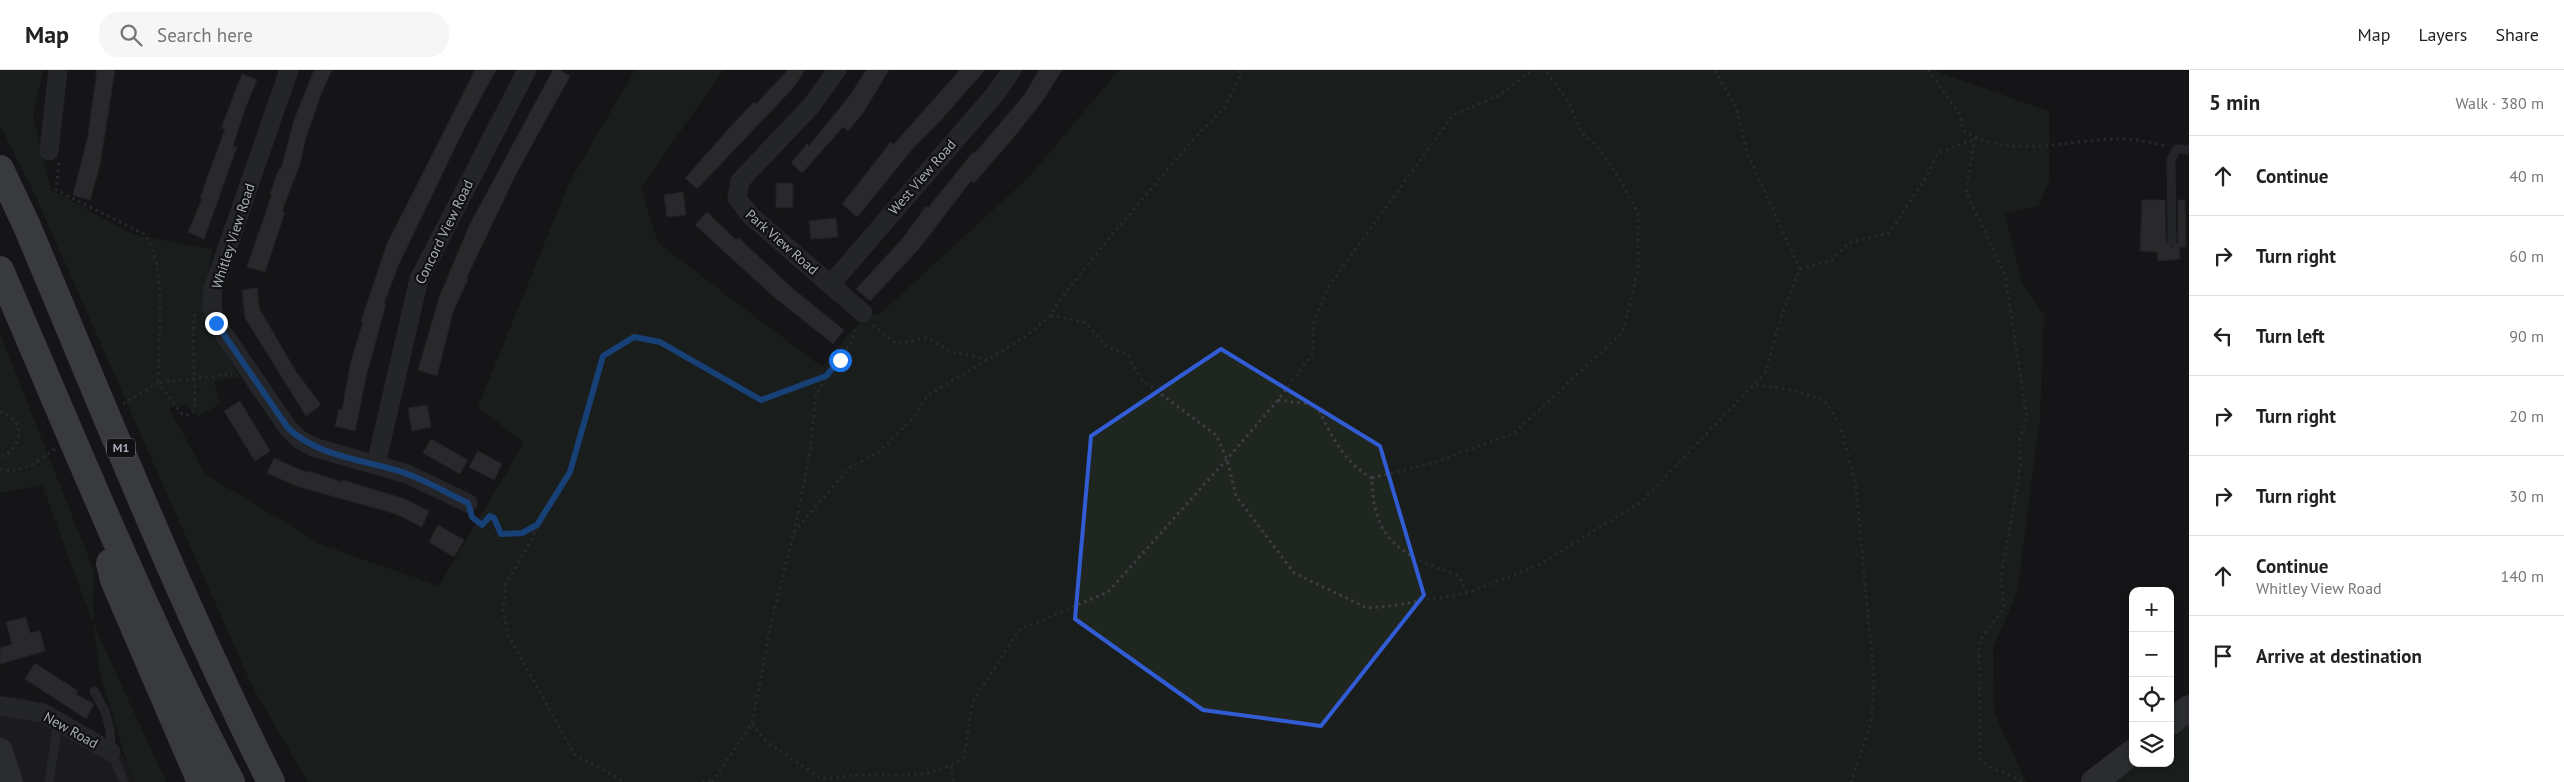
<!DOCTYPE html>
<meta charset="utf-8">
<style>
body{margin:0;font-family:"PT Sans",sans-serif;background:#f6f6f6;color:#222}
.controls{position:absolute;right:15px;bottom:15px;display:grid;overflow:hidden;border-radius:10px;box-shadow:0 2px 8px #0003}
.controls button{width:45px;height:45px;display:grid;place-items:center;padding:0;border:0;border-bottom:1px solid #e0e0e0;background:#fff;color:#222;font:25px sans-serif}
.stop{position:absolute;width:15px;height:15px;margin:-11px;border:4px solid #1a73e8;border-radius:50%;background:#fff}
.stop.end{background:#1a73e8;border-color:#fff;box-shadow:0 1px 5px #0008}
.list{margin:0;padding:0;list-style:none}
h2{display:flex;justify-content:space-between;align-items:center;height:65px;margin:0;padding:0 20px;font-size:21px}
h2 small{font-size:16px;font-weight:400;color:#767676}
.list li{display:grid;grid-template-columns:32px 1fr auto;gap:15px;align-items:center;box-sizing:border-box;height:80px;padding:0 20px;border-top:1px solid #e0e0e0}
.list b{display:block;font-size:19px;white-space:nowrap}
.list p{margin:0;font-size:16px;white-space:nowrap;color:#767676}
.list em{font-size:16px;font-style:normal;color:#767676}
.icon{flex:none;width:28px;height:28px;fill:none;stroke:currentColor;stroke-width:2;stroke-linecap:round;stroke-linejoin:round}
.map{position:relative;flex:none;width:2189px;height:712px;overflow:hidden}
header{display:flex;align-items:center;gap:30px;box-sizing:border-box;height:70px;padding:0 25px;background:#fff;border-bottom:1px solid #e0e0e0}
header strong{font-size:24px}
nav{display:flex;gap:28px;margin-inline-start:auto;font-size:18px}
.search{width:350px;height:45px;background:#f6f6f6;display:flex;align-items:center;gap:12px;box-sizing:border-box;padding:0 18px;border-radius:20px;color:#767676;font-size:19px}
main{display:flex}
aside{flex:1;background:#fff}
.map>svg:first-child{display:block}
.built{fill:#222225}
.green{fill:#1e261f}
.building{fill:#404145;stroke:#303034}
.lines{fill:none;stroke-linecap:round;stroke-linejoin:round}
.path{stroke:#3d3f44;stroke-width:3;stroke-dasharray:2.5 4;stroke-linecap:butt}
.lane{stroke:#37383d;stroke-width:9}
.street{stroke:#37383d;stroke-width:19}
.secondary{stroke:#45474d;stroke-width:26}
.highway{stroke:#63666e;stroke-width:28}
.route{stroke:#1a73e8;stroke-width:6}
.marked{fill:none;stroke:#325cd3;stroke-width:4;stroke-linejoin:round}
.labels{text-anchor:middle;stroke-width:4.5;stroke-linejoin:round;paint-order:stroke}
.shield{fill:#111113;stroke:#7b7e86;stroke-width:1}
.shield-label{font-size:12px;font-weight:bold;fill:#a8adb8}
.street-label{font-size:14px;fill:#a8adb8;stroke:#111113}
</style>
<header>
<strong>Map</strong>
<div class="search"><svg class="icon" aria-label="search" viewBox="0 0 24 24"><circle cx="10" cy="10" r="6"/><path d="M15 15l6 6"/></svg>Search here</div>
<nav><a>Map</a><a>Layers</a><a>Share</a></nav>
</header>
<main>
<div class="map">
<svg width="2189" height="712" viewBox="0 0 2189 712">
<rect width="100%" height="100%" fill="#161618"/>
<path class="built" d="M 0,626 L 24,628 L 124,687 L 133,712 L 0,712 Z"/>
<g class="green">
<path d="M 0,0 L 43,0 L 33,45 L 51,120 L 134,165 L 212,179 L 205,233 L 212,263 L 240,307 L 214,312 L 220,334 L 199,346 L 184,335 L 169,338 L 205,404 L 322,475 L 439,516 L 524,373 L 478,337 L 569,113 L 635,0 L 723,0 L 641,118 L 658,173 L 822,297 C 836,281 860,244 880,244 L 1030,106 L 1119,0 L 1937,0 L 1940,3 L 2049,41 L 2049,111 L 2038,136 L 2005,143 L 2021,210 L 2044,245 L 2040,348 L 2017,523 L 1993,577 L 1994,642 L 2026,712 L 308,712 L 252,616 L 36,127 L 0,55 Z"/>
<path d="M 0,264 L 94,501 L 93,553 L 166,712 L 133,712 L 100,604 L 93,553 L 42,415 L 0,423 Z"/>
<path d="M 2189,655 L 2189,712 L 2116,712 L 2140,693 L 2170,693 L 2170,670 Z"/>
</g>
<g class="building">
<path d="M 97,0 L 115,0 L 100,95 L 90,130 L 73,125 L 88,66 Z"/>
<path d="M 314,0 L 332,0 L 322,22 L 306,67 L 300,94 L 282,141 L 285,142 L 265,202 L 247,197 L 272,124 L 270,124 L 279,99 L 281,99 L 294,50 Z"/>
<path d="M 475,0 L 496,0 L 464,59 L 399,194 L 384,233 L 386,234 L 366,307 L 355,361 L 335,356 L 339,339 L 342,340 L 351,291 L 363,252 L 361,251 L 387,174 Z"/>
<path d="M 553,0 L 560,0 L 570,6 L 516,104 L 466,209 L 468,209 L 453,242 L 437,306 L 418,300 L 439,228 L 469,156 Z"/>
<path d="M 788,0 L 805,0 L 794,17 L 697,119 L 685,108 L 733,54 L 754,32 L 756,34 Z"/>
<path d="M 866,0 L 889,0 L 863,43 L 848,61 L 843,57 L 802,103 L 791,93 L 807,74 L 809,76 L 851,24 Z"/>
<path d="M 960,0 L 985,0 L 941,50 L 915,76 L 857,147 L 842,134 L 891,72 L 894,74 Z"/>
<path d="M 1039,0 L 1062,0 L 1044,29 L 1014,67 L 974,113 L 971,111 L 918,180 L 870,231 L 856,219 L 903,168 L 926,136 L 928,138 L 973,82 L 975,83 L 1025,24 Z"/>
<path d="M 242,4 L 257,10 L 245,39 L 233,76 L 237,77 L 204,169 L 188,162 L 202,129 L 200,128 L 225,59 L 221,58 Z"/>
<path d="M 776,113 L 793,113 L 793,137 L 776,138 Z"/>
<path d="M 683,122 L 686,145 L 667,147 L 664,125 Z"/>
<path d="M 2142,130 L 2165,130 L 2166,172 L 2172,178 L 2178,172 L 2178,130 L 2185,130 L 2186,177 L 2179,177 L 2180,189 L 2158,191 L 2157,182 L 2140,181 Z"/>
<path d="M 707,142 L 736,170 L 739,168 L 792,218 L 844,260 L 833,274 L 774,227 L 695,155 Z"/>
<path d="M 836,148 L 838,167 L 811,169 L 809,151 Z"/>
<path d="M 257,218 L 259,238 L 295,300 L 321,335 L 306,346 L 245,248 L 242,220 Z"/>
<path d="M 240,331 L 270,381 L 255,391 L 224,341 Z"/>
<path d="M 427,335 L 431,357 L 412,361 L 408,338 Z"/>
<path d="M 431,369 L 468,390 L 460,404 L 423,383 Z"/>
<path d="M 478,381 L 502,394 L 494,410 L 469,397 Z"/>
<path d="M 274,388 L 308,403 L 309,401 L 342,412 L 343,410 L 405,429 L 429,441 L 422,457 L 396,444 L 296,416 L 267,403 Z"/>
<path d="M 438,455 L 464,470 L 454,487 L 429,472 Z"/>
<path d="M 26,547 L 30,563 L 40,561 L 45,581 L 0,594 L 0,578 L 12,574 L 6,552 Z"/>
<path d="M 35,593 L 78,621 L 76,624 L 94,634 L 86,649 L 25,609 Z"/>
</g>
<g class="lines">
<g class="path">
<path d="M 1928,0 L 1960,45 L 1963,60 C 2006,90 2067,70 2116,69 C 2132,68 2150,72 2165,76"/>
<path d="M 1975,68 L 1966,122 L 2005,205 L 2027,348 L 2019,371 L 2021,395 L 2001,507 L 2004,538 L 1979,571 L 1980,689 L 1990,697 L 2024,712"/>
<path d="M 59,93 L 56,120 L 144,164 C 168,193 158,275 158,313 L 232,304"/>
<path d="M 1800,199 L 1833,190 L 1848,173 L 1889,163 L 1927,106 L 1938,83 L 1975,69"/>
<path d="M 1051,245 L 1086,253 L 1107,277 L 1127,284 L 1142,310 L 1216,365 L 1227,389 L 1236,426 L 1294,503 L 1367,538 L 1390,536 L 1467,523 L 1537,496 L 1641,432 L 1765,303 L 1782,244 L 1800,199 L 1747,82 L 1736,37 L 1714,0"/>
<path d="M 873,255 L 896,274 L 926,268 L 952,282 L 987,289"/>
<path d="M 1756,315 L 1792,320 L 1824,330 L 1840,354 L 1856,417 L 1874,609 L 1871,653 L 1851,712"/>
<path d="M 1278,330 L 1317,335 C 1329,363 1345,394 1372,408 C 1373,474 1403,485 1459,506 L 1467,523"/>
<path d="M 123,334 L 158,313 L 182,344 L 189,345 L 195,340 L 193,259 L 195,241"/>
<path d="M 0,342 C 26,348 24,379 0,387"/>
<path d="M 0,399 C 23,405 37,391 55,379"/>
<path d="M 1372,408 L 1433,393 L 1514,363 L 1623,262 L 1638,200 L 1638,143 L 1617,104 L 1596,75 L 1582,63 L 1568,31 L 1545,0"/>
<path d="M 474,449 L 482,455 L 490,446 L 494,448 L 501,463 L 522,463 L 537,455 L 569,402 L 603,286 L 634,267 L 660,272 L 761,330 L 826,306"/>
<path d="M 537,456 L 530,472 L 506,514 L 503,541 L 508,564 L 574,684 L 625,712"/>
<path d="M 794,462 L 849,398 L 880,381 L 914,347 L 927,326 L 1025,267 L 1051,245 L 1057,234 L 1097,183 L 1190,73 L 1224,38 L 1239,10 L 1240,0"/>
<path d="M 752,654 L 767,672 L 822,709 C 835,708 848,705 861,705 C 902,704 926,711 964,688 L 972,633 L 1019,560 L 1108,522 L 1227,389 L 1278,330 L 1313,283 L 1314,251 L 1328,217 L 1453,45 L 1498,26 L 1532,0"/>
<path d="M 951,696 L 953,712"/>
<path d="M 702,712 L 714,710"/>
<path d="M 712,712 L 752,654 L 772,549 L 794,462 L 810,382 L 816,325 L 826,306 L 840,290 L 852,271 L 857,257"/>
</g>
<g class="lane">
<path d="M 2172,172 L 2171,90 L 2177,79 L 2189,80"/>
<path d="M 94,621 L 105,641 L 110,660 L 111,682 L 124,712"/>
<path d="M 49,712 L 58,652"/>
</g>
<g class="street">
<path d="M 289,0 L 213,219 L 212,237 L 216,253 L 288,358 L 299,369 L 313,377 L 407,404 L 468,433"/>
<path d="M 837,0 L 811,36 L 740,111 L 737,128 L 751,146 L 863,243"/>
<path d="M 49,81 L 58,0"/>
<path d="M 831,214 L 996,23 L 1012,0"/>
<path d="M 376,394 L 419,209 L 527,0"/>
<path d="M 0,636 L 43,643 L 111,682"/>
</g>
<g class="secondary">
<path d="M 2170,653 L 2189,638"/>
<path d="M 0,681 L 10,712"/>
<path d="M 2094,712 L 2133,682"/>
</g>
<g class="highway">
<path d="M 0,99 L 26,154 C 105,341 180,531 271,712"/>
<path d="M 0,200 C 74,371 144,546 231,712"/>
<path d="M 110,493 L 114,510 L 201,712"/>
</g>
</g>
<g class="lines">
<path class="route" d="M 216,253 L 288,358 C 318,387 366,390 405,403 C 427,411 447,423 468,433 L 472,447 L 482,455 L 490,446 L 494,448 L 501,464 L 522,463 L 537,455 L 570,402 L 603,286 L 634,267 L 660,272 L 761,330 L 826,306 L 840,290"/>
</g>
<path d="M0 0H2189V712H0ZM 1221,279 L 1380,376 L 1424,525 L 1321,656 L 1203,640 L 1075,549 L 1091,366 Z" fill="#161618" fill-opacity=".55" fill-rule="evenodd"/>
<path class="marked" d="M 1221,279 L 1380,376 L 1424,525 L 1321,656 L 1203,640 L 1075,549 L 1091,366 Z"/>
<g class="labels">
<rect class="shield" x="107" y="368.5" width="28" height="19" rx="4"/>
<g class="shield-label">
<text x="121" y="382">M1</text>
</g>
<g class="street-label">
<text transform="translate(922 107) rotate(-49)" y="5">West View Road</text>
<text transform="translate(444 162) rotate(-64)" y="5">Concord View Road</text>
<text transform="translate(233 166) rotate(-72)" y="5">Whitley View Road</text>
<text transform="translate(782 172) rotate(41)" y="5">Park View Road</text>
<text transform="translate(71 660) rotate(29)" y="5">New Road</text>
</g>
</g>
</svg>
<div class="controls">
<button>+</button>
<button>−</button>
<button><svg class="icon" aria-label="locate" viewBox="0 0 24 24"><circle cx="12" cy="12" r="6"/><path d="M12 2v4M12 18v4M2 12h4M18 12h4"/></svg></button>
<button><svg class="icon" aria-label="layers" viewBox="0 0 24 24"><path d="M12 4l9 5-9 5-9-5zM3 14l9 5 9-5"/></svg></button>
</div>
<div class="stop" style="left:840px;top:290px"></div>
<div class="stop end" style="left:216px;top:253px"></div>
</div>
<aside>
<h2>5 min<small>Walk · 380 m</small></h2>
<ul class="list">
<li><svg class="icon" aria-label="ahead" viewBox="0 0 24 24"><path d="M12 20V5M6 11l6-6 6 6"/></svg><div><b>Continue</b></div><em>40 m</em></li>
<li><svg class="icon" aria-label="right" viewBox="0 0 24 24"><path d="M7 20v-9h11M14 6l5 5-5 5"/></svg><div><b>Turn right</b></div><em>60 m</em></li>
<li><svg class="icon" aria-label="left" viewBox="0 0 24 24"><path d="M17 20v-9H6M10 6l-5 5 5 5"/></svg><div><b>Turn left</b></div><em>90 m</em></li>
<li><svg class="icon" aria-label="right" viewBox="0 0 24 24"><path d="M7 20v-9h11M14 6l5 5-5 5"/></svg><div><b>Turn right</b></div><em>20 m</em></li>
<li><svg class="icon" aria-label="right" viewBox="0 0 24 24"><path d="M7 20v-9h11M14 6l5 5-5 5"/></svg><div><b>Turn right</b></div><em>30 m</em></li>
<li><svg class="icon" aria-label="ahead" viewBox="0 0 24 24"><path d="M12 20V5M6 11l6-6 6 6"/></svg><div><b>Continue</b><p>Whitley View Road</p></div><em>140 m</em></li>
<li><svg class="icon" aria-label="arrive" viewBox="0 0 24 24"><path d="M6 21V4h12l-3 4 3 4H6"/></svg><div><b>Arrive at destination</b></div></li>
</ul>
</aside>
</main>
